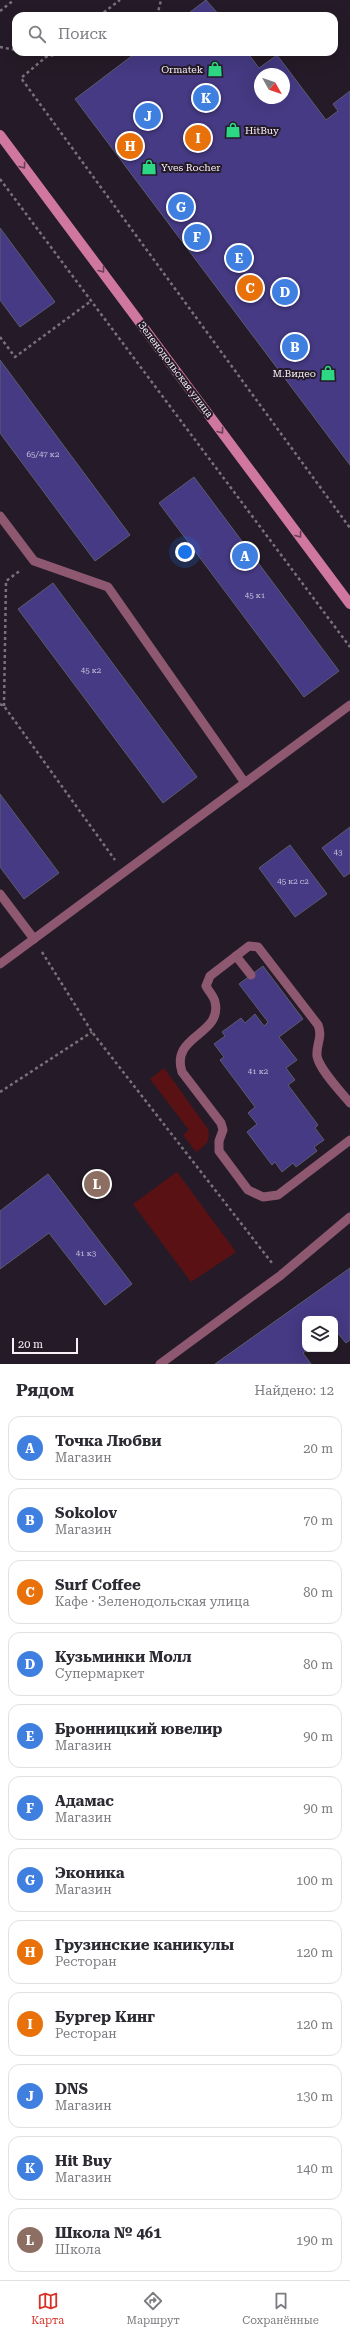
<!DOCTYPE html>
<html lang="ru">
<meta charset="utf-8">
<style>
body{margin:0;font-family:"Roboto Serif",serif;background:#f2f2f3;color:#2b2b33}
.controls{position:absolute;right:12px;bottom:12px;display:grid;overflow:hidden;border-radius:8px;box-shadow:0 4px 16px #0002}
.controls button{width:36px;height:36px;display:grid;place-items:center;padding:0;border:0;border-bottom:1px solid #e1e1e2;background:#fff;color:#2b2b33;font:20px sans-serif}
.compass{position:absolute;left:254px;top:68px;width:36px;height:36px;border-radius:50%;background:#fff;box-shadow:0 4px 16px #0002;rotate:130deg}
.scale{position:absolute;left:12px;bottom:10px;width:66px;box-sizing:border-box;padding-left:4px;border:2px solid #f7f0f9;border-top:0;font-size:11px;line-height:14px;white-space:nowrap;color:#f7f0f9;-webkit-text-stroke:3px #251b28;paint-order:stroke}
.you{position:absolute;left:185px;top:552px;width:14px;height:14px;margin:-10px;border:3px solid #fff;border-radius:50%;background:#1a73e8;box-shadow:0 0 0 6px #1a73e833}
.badge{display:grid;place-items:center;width:26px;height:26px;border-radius:50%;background:#d93025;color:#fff;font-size:13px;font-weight:700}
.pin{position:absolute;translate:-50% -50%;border:2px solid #fff;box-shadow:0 1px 4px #0006}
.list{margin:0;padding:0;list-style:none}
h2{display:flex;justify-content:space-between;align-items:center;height:52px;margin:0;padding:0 16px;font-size:17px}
h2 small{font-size:13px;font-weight:400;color:#7c7c81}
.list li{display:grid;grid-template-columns:26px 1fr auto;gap:12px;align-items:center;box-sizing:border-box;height:64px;margin:0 8px 8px;padding:0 8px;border:1px solid #e1e1e2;border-radius:12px}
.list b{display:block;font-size:15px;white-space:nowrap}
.list p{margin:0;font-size:13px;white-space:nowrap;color:#7c7c81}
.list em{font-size:13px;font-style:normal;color:#7c7c81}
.icon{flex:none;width:22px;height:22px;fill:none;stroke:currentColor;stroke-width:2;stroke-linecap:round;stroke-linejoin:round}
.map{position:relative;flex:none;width:350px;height:1364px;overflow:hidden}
.search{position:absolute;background:#fff;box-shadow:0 4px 16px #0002;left:12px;right:12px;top:12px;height:44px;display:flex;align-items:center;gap:10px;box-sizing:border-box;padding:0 14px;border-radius:12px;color:#7c7c81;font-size:15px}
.sheet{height:916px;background:#fff}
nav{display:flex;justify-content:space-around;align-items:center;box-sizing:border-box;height:56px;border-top:1px solid #e1e1e2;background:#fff;font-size:11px;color:#7c7c81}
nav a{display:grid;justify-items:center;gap:2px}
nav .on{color:#d93025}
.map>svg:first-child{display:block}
.green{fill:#5a1113}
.building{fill:#453a83;stroke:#5c5c6f;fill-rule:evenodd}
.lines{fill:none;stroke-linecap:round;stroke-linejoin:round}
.path{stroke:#7a717c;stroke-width:2.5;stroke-dasharray:3 3;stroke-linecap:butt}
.lane{stroke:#8f5871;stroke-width:9}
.secondary{stroke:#d077a0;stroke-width:10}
.oneway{stroke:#694058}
.labels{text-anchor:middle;stroke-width:4;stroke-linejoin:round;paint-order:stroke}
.number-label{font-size:8px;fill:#cac2dc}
.poi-label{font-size:10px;fill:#f7f0f9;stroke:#251b28;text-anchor:end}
.street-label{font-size:10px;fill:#f7f0f9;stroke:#251b28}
</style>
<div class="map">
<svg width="350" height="1364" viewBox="0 0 350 1364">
<rect width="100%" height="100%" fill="#251b28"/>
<g class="green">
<path d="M 164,1068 L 208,1129 C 211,1141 206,1145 196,1152 L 183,1135 L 189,1130 L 150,1079 Z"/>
<path d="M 177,1172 L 236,1252 L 191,1282 L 133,1204 Z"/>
</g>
<g class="building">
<path d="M 206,0 L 220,16 L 185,16 Z"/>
<path d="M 137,52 L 247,52 L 259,68 L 277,55 L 326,120 L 338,111 L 333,104 L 350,91 L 350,465 L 75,99 ZM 260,74 L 284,74 L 284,98 L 260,98 Z"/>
<path d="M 0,228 L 55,302 L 20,327 L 0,300 Z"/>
<path d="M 0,360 L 130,535 L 95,561 L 0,433 Z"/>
<path d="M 194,477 L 339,671 L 304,697 L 159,503 Z"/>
<path d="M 53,583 L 197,777 L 163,803 L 18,609 Z"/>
<path d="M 0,794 L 59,873 L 24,899 L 0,867 Z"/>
<path d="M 350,827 L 350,873 L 344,877 L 322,848 Z"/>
<path d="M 290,845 L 327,894 L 295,917 L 259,868 Z"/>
<path d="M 263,966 L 303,1019 L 279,1037 L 297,1060 L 286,1068 L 295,1080 L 288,1085 L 318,1125 L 315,1128 L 324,1140 L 314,1147 L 317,1151 L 296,1167 L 293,1163 L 282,1172 L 275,1162 L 272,1165 L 247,1132 L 257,1124 L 248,1113 L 255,1107 L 220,1060 L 224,1057 L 214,1044 L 225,1036 L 222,1032 L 241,1018 L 245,1023 L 255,1014 L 264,1026 L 268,1022 L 239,984 Z"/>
<path d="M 48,1174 L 132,1284 L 105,1305 L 49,1233 L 0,1269 L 0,1211 Z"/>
<path d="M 350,1268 L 350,1340 L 346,1343 L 335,1330 L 335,1319 L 305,1319 L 305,1349 L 308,1349 L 303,1353 L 311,1364 L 215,1364 Z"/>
</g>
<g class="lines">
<g class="path">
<path d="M 0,11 L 14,0"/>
<path d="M 99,16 L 120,0"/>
<path d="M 157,16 L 161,0"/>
<path d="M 0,47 L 16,50"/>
<path d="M 27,52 L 47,56 L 78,52"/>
<path d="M 52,52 L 21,78 L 350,528"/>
<path d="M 0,179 L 350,647"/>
<path d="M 0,337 L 15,357 L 91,301"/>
<path d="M 0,704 L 4,706 L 115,860"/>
<path d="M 4,706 L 6,581 L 21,570"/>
<path d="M 42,952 L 92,1032 L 272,1263"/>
<path d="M 0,1092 L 92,1032"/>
</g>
<g class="lane">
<path d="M 0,516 L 34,561 L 108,587 L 245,783"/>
<path d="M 0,894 L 34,939"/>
<path d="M 236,956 L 251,975"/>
<path d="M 0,964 L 350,705"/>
<path d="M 350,1103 C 341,1092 319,1069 317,1056 C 316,1044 323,1037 318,1025 L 258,947 L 249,946 L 210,976 L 206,986 C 209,992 214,996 215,1002 C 223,1035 170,1035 182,1072 L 221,1123 L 223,1130 L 219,1141 L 219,1151 L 248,1190 L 263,1197 L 278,1195 L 350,1140"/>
<path d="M 160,1364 L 281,1275 L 350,1217"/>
</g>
<path class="secondary" d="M 0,135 L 350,604"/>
</g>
<defs><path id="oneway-chevron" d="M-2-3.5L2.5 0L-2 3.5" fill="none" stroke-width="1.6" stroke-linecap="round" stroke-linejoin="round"/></defs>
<g class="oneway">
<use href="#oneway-chevron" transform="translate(23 166) rotate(53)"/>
<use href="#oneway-chevron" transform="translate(102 270) rotate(53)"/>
<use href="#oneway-chevron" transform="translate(221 431) rotate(53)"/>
<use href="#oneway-chevron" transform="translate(299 535) rotate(53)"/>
</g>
<defs>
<symbol id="shop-bare" viewBox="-9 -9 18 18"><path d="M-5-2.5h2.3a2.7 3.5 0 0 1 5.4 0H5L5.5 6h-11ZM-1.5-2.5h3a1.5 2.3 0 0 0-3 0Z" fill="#2dd884" stroke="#251b28" stroke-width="2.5" paint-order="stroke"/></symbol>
</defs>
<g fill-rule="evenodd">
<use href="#shop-bare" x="204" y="58" width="22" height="22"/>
<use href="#shop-bare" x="222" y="119" width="22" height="22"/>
<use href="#shop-bare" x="138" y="156" width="22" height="22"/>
<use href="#shop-bare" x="317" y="362" width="22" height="22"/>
</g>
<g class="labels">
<g class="number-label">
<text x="43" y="457">65/47 к2</text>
<text x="255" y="598">45 к1</text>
<text x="91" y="673">45 к2</text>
<text x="338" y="855">43</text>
<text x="293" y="884">45 к2 с2</text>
<text x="258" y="1074">41 к2</text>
<text x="86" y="1256">41 к3</text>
</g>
<g class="poi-label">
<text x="203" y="73">Ormatek</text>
<text x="245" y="134" text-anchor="start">HitBuy</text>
<text x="161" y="171" text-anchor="start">Yves Rocher</text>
<text x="316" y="377">М.Видео</text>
</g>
<g class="street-label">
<text transform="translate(176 369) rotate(53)" y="4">Зеленодольская улица</text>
</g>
</g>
</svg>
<div class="controls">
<button><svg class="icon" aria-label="layers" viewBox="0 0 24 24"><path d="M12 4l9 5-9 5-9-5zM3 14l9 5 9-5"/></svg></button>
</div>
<svg class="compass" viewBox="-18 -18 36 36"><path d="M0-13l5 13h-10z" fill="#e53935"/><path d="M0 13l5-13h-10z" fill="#7c7c81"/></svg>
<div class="scale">20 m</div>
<div class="you"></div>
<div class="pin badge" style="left:245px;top:556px;background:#3f7fe0">A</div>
<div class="pin badge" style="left:295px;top:347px;background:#3f7fe0">B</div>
<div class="pin badge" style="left:250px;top:288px;background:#e8710a">C</div>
<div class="pin badge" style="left:285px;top:292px;background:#3f7fe0">D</div>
<div class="pin badge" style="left:239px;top:258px;background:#3f7fe0">E</div>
<div class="pin badge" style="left:197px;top:237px;background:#3f7fe0">F</div>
<div class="pin badge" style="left:181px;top:207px;background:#3f7fe0">G</div>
<div class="pin badge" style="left:130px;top:146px;background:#e8710a">H</div>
<div class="pin badge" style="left:198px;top:138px;background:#e8710a">I</div>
<div class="pin badge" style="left:148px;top:116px;background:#3f7fe0">J</div>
<div class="pin badge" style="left:206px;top:98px;background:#3f7fe0">K</div>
<div class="pin badge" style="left:97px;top:1184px;background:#8d6e63">L</div>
<div class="search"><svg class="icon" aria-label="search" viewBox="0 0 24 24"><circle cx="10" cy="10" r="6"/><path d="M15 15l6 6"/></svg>Поиск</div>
</div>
<section class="sheet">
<h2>Рядом<small>Найдено: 12</small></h2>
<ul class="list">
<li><span class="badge" style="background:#3f7fe0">A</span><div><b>Точка Любви</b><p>Магазин</p></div><em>20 m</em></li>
<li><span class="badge" style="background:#3f7fe0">B</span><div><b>Sokolov</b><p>Магазин</p></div><em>70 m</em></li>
<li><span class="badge" style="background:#e8710a">C</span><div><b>Surf Coffee</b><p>Кафе · Зеленодольская улица</p></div><em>80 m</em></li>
<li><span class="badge" style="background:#3f7fe0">D</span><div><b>Кузьминки Молл</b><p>Супермаркет</p></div><em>80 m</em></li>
<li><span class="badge" style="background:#3f7fe0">E</span><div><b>Бронницкий ювелир</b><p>Магазин</p></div><em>90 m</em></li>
<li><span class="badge" style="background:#3f7fe0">F</span><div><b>Адамас</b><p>Магазин</p></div><em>90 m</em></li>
<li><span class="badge" style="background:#3f7fe0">G</span><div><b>Эконика</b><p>Магазин</p></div><em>100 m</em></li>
<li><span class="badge" style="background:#e8710a">H</span><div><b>Грузинские каникулы</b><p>Ресторан</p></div><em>120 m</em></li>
<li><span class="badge" style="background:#e8710a">I</span><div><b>Бургер Кинг</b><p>Ресторан</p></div><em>120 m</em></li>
<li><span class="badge" style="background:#3f7fe0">J</span><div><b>DNS</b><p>Магазин</p></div><em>130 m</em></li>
<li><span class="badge" style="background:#3f7fe0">K</span><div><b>Hit Buy</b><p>Магазин</p></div><em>140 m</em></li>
<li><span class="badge" style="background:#8d6e63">L</span><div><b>Школа № 461</b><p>Школа</p></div><em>190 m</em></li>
</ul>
</section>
<nav>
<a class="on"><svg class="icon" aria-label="map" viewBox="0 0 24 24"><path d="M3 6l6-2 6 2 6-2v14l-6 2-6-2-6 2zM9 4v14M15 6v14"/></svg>Карта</a>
<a><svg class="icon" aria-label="directions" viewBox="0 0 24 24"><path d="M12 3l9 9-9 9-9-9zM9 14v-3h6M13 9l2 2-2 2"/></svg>Маршрут</a>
<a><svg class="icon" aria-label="saved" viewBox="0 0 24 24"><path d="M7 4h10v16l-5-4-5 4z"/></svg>Сохранённые</a>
</nav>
